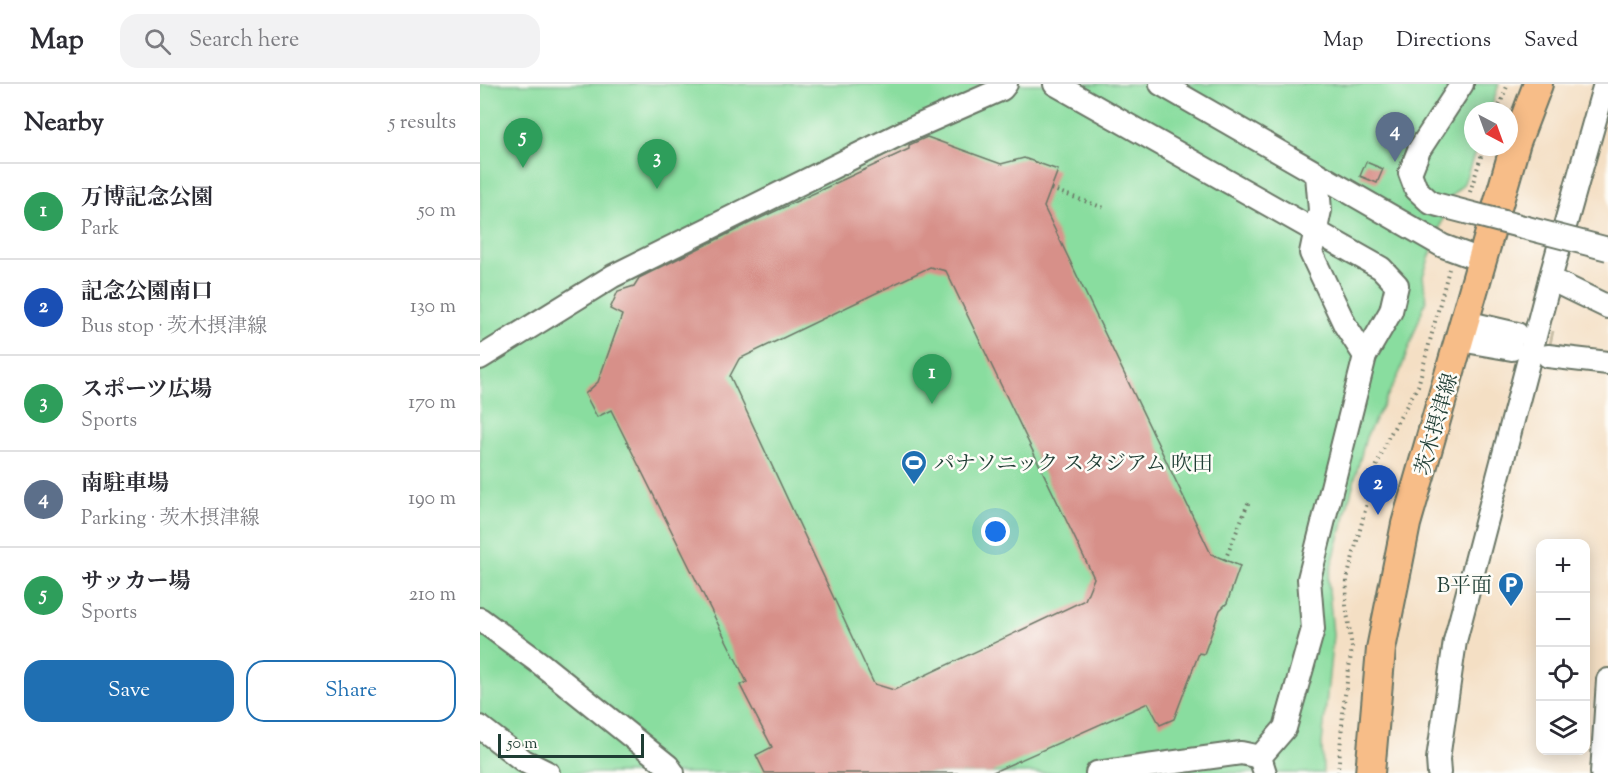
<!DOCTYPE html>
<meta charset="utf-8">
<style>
body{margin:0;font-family:"Sorts Mill Goudy","Noto Serif JP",serif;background:#f2f2f3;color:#2b2b33}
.controls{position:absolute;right:18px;bottom:18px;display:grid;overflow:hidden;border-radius:12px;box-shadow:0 3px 15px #0003}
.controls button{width:54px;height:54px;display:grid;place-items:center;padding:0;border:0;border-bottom:2px solid #e1e1e2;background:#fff;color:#2b2b33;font:30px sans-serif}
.compass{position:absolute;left:984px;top:18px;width:54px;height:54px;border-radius:50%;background:#fff;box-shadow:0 3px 15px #0003;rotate:139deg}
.scale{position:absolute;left:18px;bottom:15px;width:146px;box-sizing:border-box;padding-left:6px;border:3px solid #1f3d34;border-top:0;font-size:16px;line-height:21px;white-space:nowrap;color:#1f3d34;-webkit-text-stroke:4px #fdfcf7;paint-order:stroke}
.you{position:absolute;left:516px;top:448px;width:21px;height:21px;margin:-15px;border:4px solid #fff;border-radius:50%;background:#1a73e8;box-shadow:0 0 0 9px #1a73e833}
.badge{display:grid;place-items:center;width:39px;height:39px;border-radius:50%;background:#1f6fb2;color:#fff;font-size:20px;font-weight:700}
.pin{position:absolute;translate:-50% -50px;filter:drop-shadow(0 2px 3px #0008)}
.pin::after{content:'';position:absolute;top:32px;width:21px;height:18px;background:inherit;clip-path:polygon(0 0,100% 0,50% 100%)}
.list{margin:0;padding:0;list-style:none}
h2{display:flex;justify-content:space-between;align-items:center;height:78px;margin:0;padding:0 24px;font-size:26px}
h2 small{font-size:20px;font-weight:400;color:#7c7c81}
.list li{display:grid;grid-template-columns:39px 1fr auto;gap:18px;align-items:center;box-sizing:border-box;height:96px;padding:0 24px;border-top:2px solid #e1e1e2}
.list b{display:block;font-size:22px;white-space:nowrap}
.list p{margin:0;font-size:20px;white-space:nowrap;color:#7c7c81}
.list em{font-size:20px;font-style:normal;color:#7c7c81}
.actions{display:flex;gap:12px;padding:18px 24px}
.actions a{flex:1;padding:14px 0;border:2px solid #1f6fb2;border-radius:18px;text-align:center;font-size:21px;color:#1f6fb2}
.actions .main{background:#1f6fb2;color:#fff}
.icon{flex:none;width:33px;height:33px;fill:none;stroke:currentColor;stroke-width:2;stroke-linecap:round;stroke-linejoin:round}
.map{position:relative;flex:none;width:1128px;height:689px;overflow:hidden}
header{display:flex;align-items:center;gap:36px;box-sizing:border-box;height:84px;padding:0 30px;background:#fff;border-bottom:2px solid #e1e1e2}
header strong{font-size:28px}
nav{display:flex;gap:33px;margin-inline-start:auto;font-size:21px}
.search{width:420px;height:54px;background:#f2f2f3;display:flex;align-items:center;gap:15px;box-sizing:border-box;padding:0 21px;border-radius:18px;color:#7c7c81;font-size:22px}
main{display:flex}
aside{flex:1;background:#fff}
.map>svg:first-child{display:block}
.green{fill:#89dd9f;stroke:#548d6a;stroke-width:1.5}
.building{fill:#d79089;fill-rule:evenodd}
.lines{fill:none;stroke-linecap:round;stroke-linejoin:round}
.minor-tunnel{stroke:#c9bfa7;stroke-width:22;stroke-dasharray:22 11;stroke-linecap:butt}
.minor-casing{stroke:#6a7666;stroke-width:26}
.major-casing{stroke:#6a7666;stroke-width:32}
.path{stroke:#6a7666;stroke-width:4;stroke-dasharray:1.5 4.5;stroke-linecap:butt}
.minor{stroke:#fff;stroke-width:22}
.major{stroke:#f7bd88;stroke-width:28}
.minor-bridge-casing{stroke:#6a7666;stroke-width:26;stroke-linecap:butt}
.minor-bridge{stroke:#fff;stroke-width:22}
.labels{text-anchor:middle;stroke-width:5;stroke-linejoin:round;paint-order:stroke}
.street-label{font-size:21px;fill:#1f3d34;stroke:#fdfcf7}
.poi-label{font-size:21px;fill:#1f3d34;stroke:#fdfcf7;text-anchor:start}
</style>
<header>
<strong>Map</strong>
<div class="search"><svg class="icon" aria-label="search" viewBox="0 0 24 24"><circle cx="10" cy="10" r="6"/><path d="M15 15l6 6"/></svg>Search here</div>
<nav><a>Map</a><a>Directions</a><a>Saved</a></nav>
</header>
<main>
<aside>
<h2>Nearby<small>5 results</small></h2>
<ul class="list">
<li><span class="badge" style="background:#2e9e5b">1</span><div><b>万博記念公園</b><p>Park</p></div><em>50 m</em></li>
<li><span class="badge" style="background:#1a4fb4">2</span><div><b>記念公園南口</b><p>Bus stop · 茨木摂津線</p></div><em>130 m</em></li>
<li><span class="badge" style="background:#2e9e5b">3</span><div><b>スポーツ広場</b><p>Sports</p></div><em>170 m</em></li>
<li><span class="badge" style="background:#5c6f8a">4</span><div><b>南駐車場</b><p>Parking · 茨木摂津線</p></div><em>190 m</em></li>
<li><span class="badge" style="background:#2e9e5b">5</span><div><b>サッカー場</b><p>Sports</p></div><em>210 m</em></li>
</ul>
<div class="actions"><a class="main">Save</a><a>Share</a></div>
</aside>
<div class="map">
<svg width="1128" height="689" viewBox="0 0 1128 689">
<rect width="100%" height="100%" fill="#fdfcf7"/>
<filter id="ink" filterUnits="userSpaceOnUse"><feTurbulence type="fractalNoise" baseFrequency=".0167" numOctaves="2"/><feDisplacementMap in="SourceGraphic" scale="12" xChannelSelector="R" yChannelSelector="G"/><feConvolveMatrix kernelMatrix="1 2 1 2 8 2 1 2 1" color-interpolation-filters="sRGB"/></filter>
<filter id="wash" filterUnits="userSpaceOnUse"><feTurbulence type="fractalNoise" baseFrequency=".008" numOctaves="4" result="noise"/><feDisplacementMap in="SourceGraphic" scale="24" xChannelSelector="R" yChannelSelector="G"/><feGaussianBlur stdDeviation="1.35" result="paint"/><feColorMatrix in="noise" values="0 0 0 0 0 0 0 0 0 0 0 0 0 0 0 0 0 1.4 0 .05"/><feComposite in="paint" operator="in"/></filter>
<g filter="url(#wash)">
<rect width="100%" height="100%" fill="#f4dfc4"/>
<path class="green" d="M 0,0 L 1019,0 L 1010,27 L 993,27 L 993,63 L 997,63 L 984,99 L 970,114 L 943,192 L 946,216 L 920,288 L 886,353 L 848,495 L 853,551 L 842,660 L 843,689 L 0,689 Z"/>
<g id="blocks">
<g class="building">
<path d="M 447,53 L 521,80 L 544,74 L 578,86 L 564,123 L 731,470 L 760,482 L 747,519 L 740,526 L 724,570 L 719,569 L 694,635 L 680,641 L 668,619 L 511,689 L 285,689 L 276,671 L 292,663 L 260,601 L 267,598 L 131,326 L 117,333 L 105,310 L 118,298 L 142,231 L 130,225 L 138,207 L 154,202 L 159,194 L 270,139 L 429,65 L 429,61 ZM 450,183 L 466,187 L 614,494 L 605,516 L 414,606 L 394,600 L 250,292 L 259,275 Z"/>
<path d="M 886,78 L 903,85 L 897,99 L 880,92 Z"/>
</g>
</g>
</g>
<g filter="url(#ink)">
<use href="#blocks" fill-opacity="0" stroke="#6a7666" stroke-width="1.5"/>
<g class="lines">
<path class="minor-tunnel" d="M 1037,250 L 1072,258"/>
<defs>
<g id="minor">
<path d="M 575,0 L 901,184 L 917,201 L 911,227 L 885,272 L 829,495 L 833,545 L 805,644 L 780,673 L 785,689"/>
<path d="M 681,0 L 963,162 L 1001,176"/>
<path d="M 939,66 L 982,0"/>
<path d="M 837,91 L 840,126 L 831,169 L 865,241 L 885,272"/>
<path d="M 1070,195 L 1128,223"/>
<path d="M 985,238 L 1037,250"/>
<path d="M 980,256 L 1032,265"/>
<path d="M 1068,272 L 1128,279"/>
<path d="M 0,274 L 133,192 L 424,48 L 522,5 L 526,0"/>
<path d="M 0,535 L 61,580 L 188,682 L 193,689"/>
<path d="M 0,643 L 44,677 L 68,689"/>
<path d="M 617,689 L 761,669 L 780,673"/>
<path d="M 959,689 L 958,675 L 975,557 L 1070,195 L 1125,0"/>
<path d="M 1122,689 L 1128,596"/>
</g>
<path id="major" d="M 890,689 L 901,565 L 926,440 L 1036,58 L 1058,0"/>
</defs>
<use href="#minor" class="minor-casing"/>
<use href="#major" class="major-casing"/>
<g class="path">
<path d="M 1017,27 L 1028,0"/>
<path d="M 571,105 L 627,125"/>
<path d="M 990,108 L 1004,63"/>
<path d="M 745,476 L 769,417"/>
<path d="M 858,689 L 864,618 L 872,564 L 866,521 L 867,495 L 897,381 L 908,354 L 938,302 L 969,185"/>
</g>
<use href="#minor" class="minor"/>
<use href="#major" class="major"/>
<defs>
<path id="minor-bridge" d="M 939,66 L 930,89 L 936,105 L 951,119 L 1128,165"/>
</defs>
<use href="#minor-bridge" class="minor-bridge-casing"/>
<use href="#minor-bridge" class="minor-bridge"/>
</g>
</g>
<defs>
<symbol id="stadium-pin" viewBox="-11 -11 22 30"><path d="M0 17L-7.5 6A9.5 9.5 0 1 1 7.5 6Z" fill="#1f6fb2" stroke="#fdfcf7"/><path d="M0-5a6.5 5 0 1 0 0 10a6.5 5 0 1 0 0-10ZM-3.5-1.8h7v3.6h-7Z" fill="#fff"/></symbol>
<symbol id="parking-pin" viewBox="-11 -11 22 30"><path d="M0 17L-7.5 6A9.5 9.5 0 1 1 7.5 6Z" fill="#1f6fb2" stroke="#fdfcf7"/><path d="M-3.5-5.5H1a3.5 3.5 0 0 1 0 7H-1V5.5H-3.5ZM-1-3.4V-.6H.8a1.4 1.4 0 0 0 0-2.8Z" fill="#fff"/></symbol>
</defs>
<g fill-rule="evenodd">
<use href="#stadium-pin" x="419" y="364" width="30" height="40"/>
<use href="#parking-pin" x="1016" y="486" width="30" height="40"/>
</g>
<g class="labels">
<g class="street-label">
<text transform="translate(956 340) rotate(-74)" y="7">茨木摂津線</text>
</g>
<g class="poi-label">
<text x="454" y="386">パナソニック スタジアム 吹田</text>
<text x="1012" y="508" text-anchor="end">B平面</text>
</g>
</g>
</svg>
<div class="controls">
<button>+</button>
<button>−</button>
<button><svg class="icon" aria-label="locate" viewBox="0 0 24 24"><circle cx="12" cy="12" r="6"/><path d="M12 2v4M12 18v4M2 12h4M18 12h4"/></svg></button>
<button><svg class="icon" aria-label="layers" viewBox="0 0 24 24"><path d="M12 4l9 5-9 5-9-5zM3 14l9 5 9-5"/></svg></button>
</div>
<svg class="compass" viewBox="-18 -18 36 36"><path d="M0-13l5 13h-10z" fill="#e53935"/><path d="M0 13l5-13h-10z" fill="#7c7c81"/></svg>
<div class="scale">50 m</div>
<div class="you"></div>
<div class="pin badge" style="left:452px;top:320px;background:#2e9e5b">1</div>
<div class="pin badge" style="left:898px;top:431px;background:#1a4fb4">2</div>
<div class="pin badge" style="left:177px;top:105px;background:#2e9e5b">3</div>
<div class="pin badge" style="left:915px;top:78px;background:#5c6f8a">4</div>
<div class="pin badge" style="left:43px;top:84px;background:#2e9e5b">5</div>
</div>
</main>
